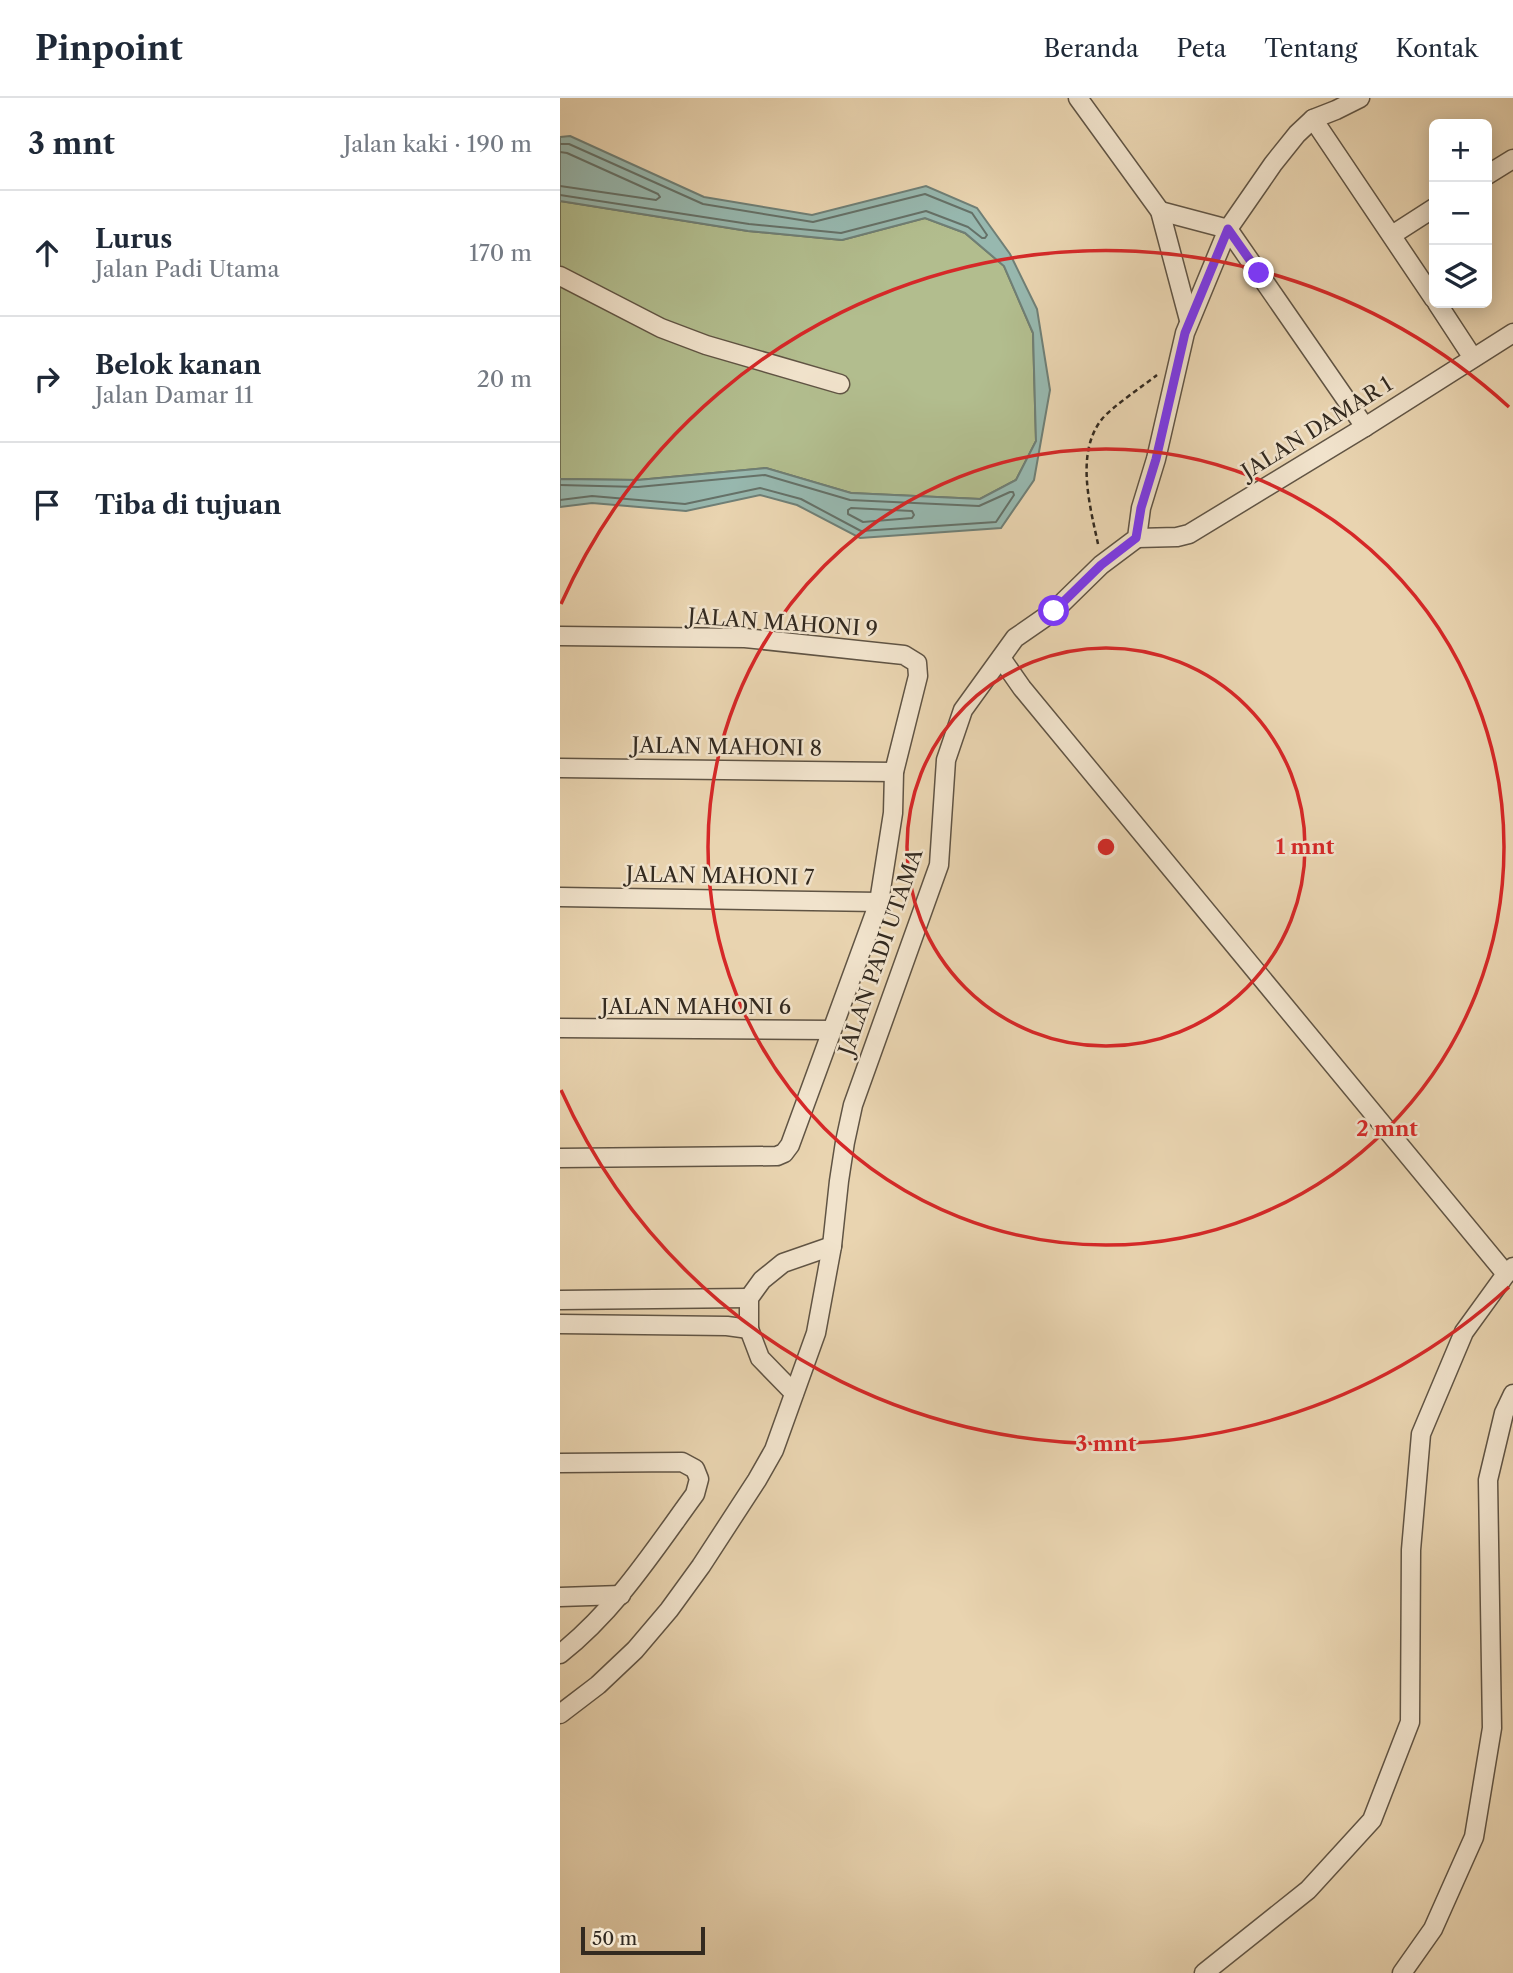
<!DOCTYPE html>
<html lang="id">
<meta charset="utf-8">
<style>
body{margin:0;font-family:"Libre Caslon Text",serif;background:#f6f6f7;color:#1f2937}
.controls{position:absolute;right:21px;top:21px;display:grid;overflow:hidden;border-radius:10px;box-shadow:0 4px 18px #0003}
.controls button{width:63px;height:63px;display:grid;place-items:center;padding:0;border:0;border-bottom:2px solid #e0e1e3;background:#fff;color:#1f2937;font:35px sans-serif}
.scale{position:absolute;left:21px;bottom:18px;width:124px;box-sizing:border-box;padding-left:7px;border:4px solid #332a20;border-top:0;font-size:19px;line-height:24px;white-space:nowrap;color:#332a20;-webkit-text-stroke:5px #f1e3cc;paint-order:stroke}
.stop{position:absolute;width:21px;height:21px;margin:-16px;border:5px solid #7c3aed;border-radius:50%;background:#fff}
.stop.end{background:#7c3aed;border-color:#fff;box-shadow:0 2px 7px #0008}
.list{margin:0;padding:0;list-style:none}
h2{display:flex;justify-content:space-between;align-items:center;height:91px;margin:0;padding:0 28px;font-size:30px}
h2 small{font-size:23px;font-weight:400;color:#747a83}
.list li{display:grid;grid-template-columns:46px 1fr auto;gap:21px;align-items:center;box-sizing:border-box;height:126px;padding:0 28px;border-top:2px solid #e0e1e3}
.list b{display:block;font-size:26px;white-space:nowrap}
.list p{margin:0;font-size:23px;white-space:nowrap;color:#747a83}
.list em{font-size:23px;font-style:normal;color:#747a83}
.icon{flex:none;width:38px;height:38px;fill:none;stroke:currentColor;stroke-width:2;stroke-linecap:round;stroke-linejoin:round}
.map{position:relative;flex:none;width:953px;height:1875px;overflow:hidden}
header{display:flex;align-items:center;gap:42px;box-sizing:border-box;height:98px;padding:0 35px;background:#fff;border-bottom:2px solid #e0e1e3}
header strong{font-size:33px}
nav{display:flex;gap:38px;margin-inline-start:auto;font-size:24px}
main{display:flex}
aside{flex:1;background:#fff}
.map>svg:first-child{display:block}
.green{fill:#b2bd8e;stroke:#727457;stroke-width:2}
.water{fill:#97b8af;stroke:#6f7f76;stroke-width:2}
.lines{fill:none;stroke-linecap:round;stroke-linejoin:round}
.shore{stroke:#657168;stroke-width:2}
.minor-casing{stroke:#605444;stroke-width:21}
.path{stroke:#332a20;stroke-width:2.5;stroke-dasharray:5 3.5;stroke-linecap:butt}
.minor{stroke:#f1e3cc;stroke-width:18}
.route{stroke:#7c3aed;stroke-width:9}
.ring{fill:none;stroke:#d62828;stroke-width:3.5}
.labels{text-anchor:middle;stroke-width:5;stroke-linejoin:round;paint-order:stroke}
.street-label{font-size:21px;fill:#332a20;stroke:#f1e3cc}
.centre{fill:#d62828;stroke:#f1e3cc;stroke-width:3.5}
.ring-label{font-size:21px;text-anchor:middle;font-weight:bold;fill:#d62828;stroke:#f1e3cc;stroke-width:5;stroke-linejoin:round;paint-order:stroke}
</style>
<header>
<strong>Pinpoint</strong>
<nav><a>Beranda</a><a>Peta</a><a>Tentang</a><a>Kontak</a></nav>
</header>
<main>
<aside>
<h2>3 mnt<small>Jalan kaki · 190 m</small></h2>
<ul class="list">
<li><svg class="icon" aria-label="ahead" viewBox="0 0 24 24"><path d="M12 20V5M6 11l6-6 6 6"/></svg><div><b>Lurus</b><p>Jalan Padi Utama</p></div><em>170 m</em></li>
<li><svg class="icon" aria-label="right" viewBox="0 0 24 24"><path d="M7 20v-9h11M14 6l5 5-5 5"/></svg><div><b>Belok kanan</b><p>Jalan Damar 11</p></div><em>20 m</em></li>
<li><svg class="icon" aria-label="arrive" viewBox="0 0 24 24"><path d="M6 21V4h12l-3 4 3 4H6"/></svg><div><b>Tiba di tujuan</b></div></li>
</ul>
</aside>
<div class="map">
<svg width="953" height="1875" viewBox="0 0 953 1875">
<rect width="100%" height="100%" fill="#e9d4b0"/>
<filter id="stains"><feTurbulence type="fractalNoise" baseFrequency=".00286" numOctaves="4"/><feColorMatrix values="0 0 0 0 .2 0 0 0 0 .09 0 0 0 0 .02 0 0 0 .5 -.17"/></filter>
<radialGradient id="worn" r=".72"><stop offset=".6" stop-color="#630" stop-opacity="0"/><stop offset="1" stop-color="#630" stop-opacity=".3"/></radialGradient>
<path class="green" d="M 0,103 L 188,133 L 282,142 L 365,120 L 405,135 L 444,168 L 473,235 L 476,343 L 456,382 L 420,401 L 291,395 L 206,370 L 78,382 L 0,381 Z"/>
<path class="water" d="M 10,38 L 144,99 L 252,117 L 366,88 L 417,110 L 450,156 L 477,211 L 490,292 L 474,382 L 441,430 L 300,440 L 237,407 L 200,397 L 126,413 L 32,405 L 0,409 L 0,381 L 78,382 L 206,370 L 291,395 L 420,401 L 456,382 L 476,343 L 473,235 L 444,168 L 405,135 L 365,120 L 282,142 L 188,133 L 0,103 L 0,39 Z"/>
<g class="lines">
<g class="shore">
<path d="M 0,46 L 9,46 L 143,106 L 253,124 L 365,96 L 412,115 L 427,137 L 425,140 L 422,140 L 408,129 L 366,113 L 281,135 L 189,126 L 0,97"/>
<path d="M 0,54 L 7,55 L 98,96 L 100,99 L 96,102 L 0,88"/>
<path d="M 0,387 L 78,389 L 205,377 L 290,402 L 419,408 L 450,394 L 453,394 L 454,397 L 436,424 L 301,433 L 241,401 L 200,390 L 125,406 L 32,398 L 0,402"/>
<path d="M 291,410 L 352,413 L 354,417 L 352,420 L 303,424 L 288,416 L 288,412 Z"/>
</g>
<defs>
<g id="minor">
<path d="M 518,0 L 600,113 L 629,222"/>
<path d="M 753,21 L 874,201"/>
<path d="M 927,77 L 953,61"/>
<path d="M 600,113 L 668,131 L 805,329"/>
<path d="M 832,137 L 874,110"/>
<path d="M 0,178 L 101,230 L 146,247 L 280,286"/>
<path d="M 877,205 L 913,260"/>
<path d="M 577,440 L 617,439 L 629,436 L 805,329 L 953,235"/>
<path d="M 0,538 L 185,540 L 344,557 L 357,565 L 358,578 L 334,674 L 333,715 L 319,804 L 230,1047 L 224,1055 L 217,1058 L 0,1060"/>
<path d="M 441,560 L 462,590 L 946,1176"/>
<path d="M 0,670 L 334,674"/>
<path d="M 0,799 L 319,804"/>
<path d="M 0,930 L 271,932"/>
<path d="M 0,1202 L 189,1200"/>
<path d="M 0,1226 L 167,1228 L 189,1231"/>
<path d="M 234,1295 L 200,1260 L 189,1231 L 189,1200 L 202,1182 L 223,1165 L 272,1148"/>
<path d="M 0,1365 L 122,1364 L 135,1371 L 139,1381 L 135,1396 C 94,1452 56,1512 0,1556"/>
<path d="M 0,1499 L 61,1497"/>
<path d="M 0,1616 L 38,1587 L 75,1552 L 109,1512 L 141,1468 L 197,1382 L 214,1352 L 256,1235 L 272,1148 L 279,1083 L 285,1044 L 293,1007 L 379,767 L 386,662 L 403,612 L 455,540 L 494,513 L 541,467 L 577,440 L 581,410 L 596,361 L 625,235 L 668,131 L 713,66 L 737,36 L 753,21 L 776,12 L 800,0"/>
<path d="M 644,1875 L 748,1792 L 812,1722 L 850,1624 L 851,1452 L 861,1336 L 904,1234 L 946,1176 L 953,1169"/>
<path d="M 842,1875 L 873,1831 L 914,1739 L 932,1630 L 928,1382 L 944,1315 L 953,1296"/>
</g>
</defs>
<use href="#minor" class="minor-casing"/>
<path class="path" d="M 538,446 C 530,408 515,355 542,321 C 553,308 583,288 597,277"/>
<use href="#minor" class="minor"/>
</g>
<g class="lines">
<path class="route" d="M 494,513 L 541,467 L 576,440 L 581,410 L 596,361 L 625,235 L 668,131 L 699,175"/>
</g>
<g class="ring">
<circle cx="546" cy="749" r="199"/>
<circle cx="546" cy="749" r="398"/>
<path d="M949 1189A597 597 0 0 1 1 992M1 506A597 597 0 0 1 949 309"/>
</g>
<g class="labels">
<g class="street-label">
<text transform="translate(757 330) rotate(-32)" y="7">JALAN DAMAR 1</text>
<text transform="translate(223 525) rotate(4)" y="7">JALAN MAHONI 9</text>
<text transform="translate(167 649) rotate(1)" y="7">JALAN MAHONI 8</text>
<text transform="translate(160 778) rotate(1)" y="7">JALAN MAHONI 7</text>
<text transform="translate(321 854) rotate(-71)" y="7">JALAN PADI UTAMA</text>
<text x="136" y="916">JALAN MAHONI 6</text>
</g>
</g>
<circle cx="546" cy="749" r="10" class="centre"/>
<g class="ring-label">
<text x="745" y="756">1 mnt</text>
<text x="827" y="1038">2 mnt</text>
<text x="546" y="1353">3 mnt</text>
</g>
<rect width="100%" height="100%" filter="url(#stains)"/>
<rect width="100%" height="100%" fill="url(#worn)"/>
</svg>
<div class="controls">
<button>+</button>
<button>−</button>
<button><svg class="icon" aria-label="layers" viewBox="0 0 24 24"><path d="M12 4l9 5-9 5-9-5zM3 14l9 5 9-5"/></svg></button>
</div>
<div class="scale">50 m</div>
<div class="stop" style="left:494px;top:513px"></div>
<div class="stop end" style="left:699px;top:175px"></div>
</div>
</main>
